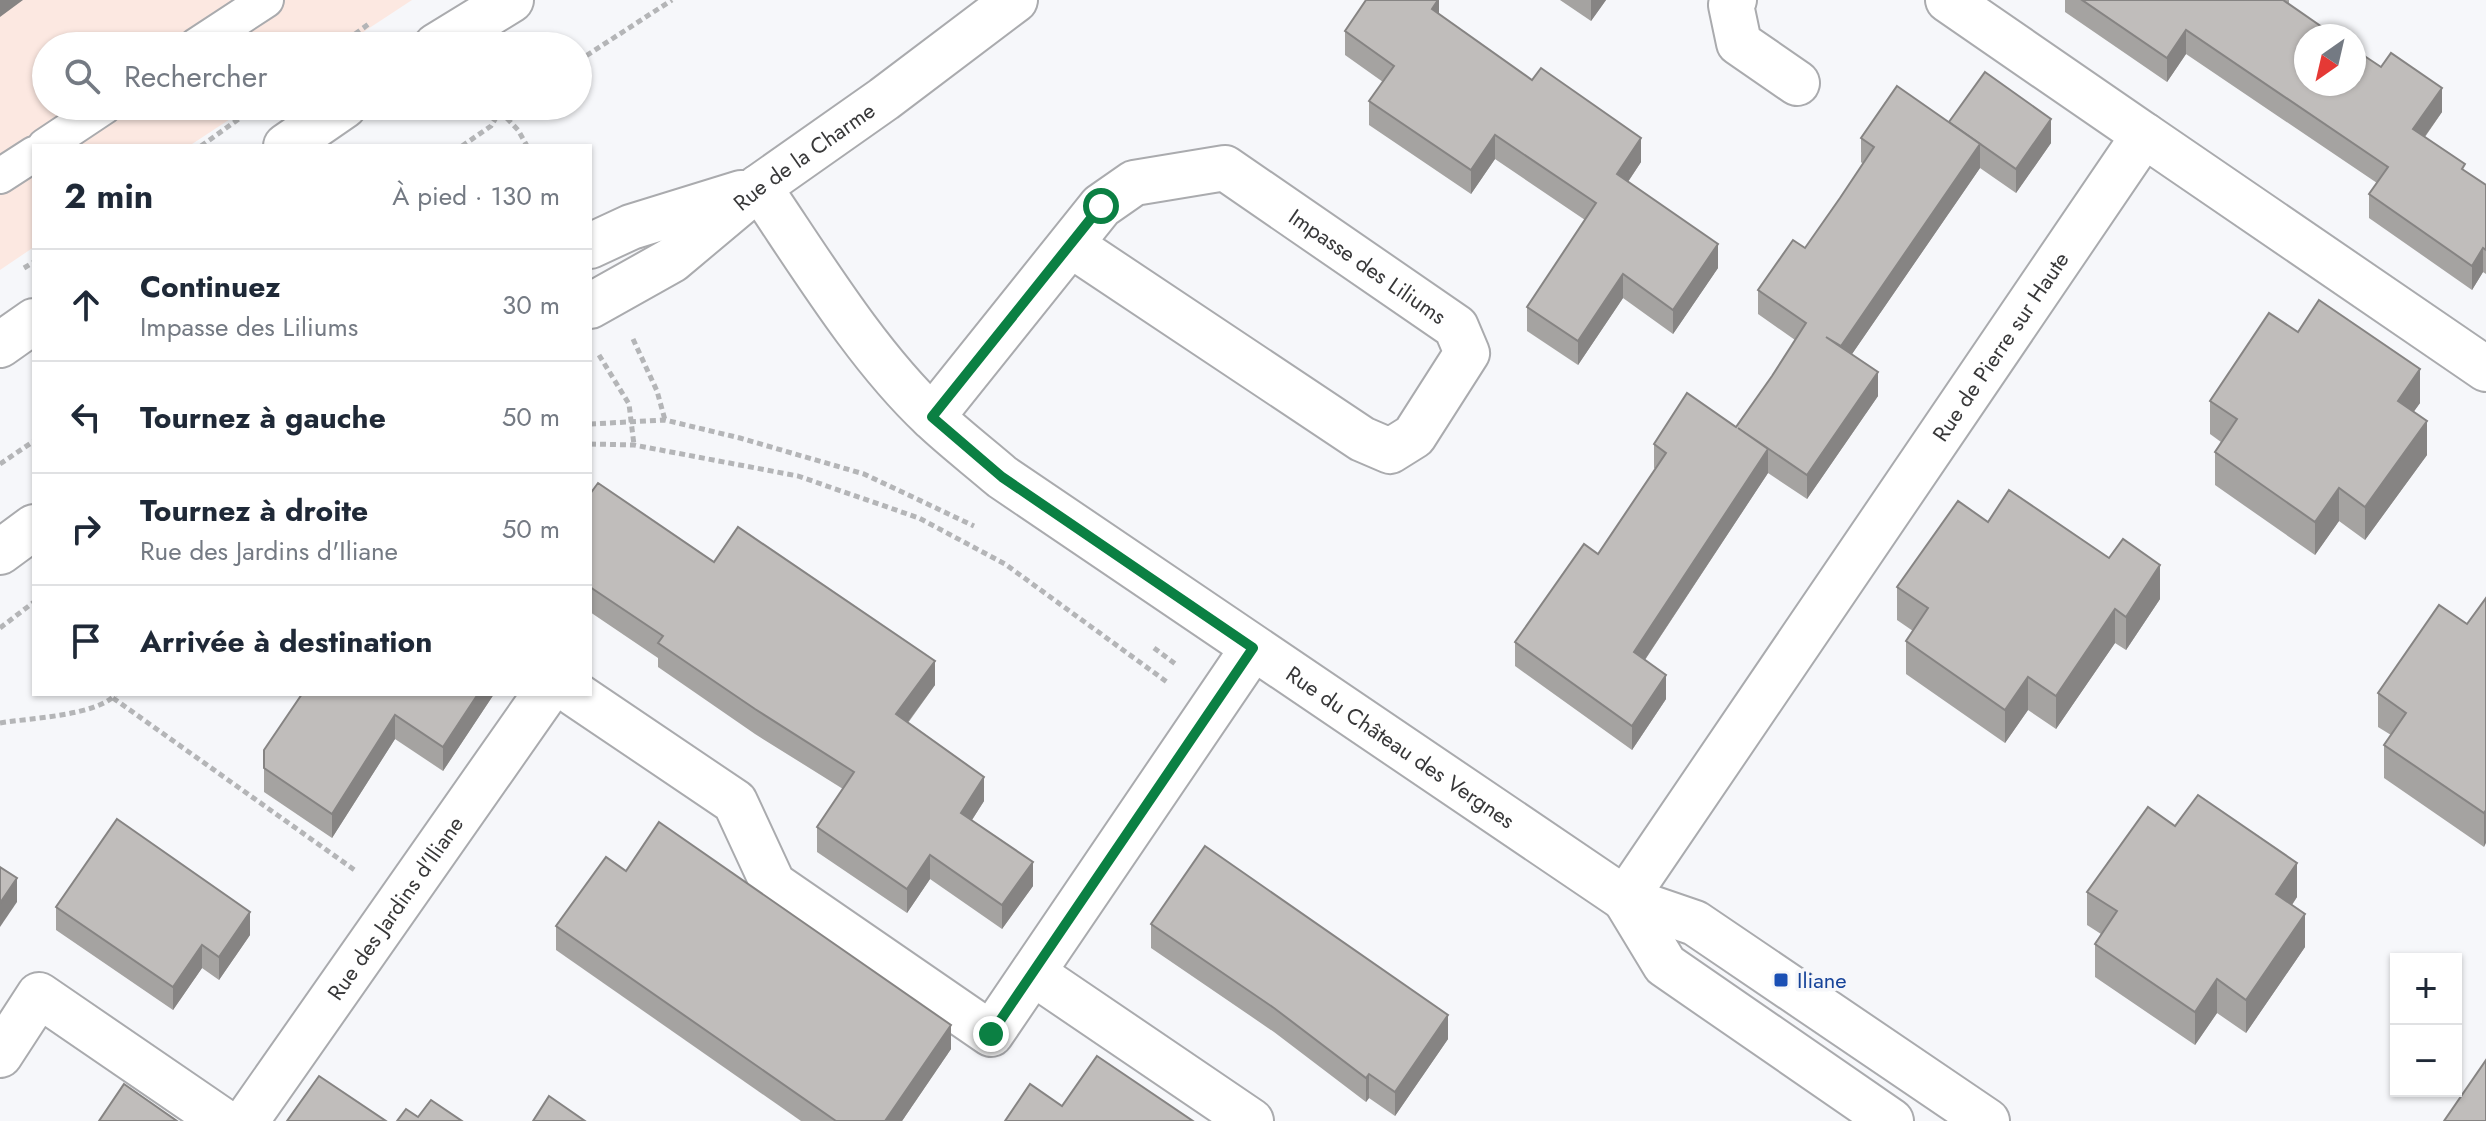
<!DOCTYPE html>
<html lang="fr">
<meta charset="utf-8">
<style>
body{margin:0;font-family:Jost,sans-serif;background:#f2f2f3;color:#1f2937}
.controls{position:absolute;right:24px;bottom:24px;display:grid;overflow:hidden;border-radius:0px;box-shadow:0 2px 6px #0004}
.controls button{width:72px;height:72px;display:grid;place-items:center;padding:0;border:0;border-bottom:2px solid #e0e1e3;background:#fff;color:#1f2937;font:40px sans-serif}
.compass{position:absolute;left:2294px;top:24px;width:72px;height:72px;border-radius:50%;background:#fff;box-shadow:0 2px 6px #0004;rotate:214deg}
.stop{position:absolute;width:24px;height:24px;margin:-18px;border:6px solid #0b8043;border-radius:50%;background:#fff}
.stop.end{background:#0b8043;border-color:#fff;box-shadow:0 2px 8px #0008}
.list{margin:0;padding:0;list-style:none}
h2{display:flex;justify-content:space-between;align-items:center;height:104px;margin:0;padding:0 32px;font-size:34px}
h2 small{font-size:26px;font-weight:400;color:#747a83}
.list li{display:grid;grid-template-columns:52px 1fr auto;gap:24px;align-items:center;box-sizing:border-box;height:112px;padding:0 32px;border-top:2px solid #e0e1e3}
.list b{display:block;font-size:30px;white-space:nowrap}
.list p{margin:0;font-size:26px;white-space:nowrap;color:#747a83}
.list em{font-size:26px;font-style:normal;color:#747a83}
.icon{flex:none;width:44px;height:44px;fill:none;stroke:currentColor;stroke-width:2;stroke-linecap:round;stroke-linejoin:round}
.map{position:relative;flex:none;width:2486px;height:1121px;overflow:hidden}
.search{position:absolute;background:#fff;box-shadow:0 2px 6px #0004;left:32px;top:32px;width:560px;height:88px;display:flex;align-items:center;gap:20px;box-sizing:border-box;padding:0 28px;border-radius:44px;color:#747a83;font-size:30px}
.panel{position:absolute;background:#fff;box-shadow:0 2px 6px #0004;left:32px;top:144px;width:560px;height:552px;border-radius:0px}
.map>svg:first-child{display:block}
.industrial{fill:#fce8e1}
.lines{fill:none;stroke-linecap:round;stroke-linejoin:round}
.lane-casing{stroke:#aaabae;stroke-width:38}
.street-casing{stroke:#aaabae;stroke-width:48}
.secondary-casing{stroke:#aaabae;stroke-width:48}
.path{stroke:#b4b5b7;stroke-width:5;stroke-dasharray:6 4;stroke-linecap:butt}
.lane{stroke:#fff;stroke-width:34}
.street{stroke:#fff;stroke-width:44}
.secondary{stroke:#fff;stroke-width:44}
.wall{fill:#a5a3a1}
.shaded-wall{fill:#868483}
.building{fill:#c0bdbb;stroke:#868483;stroke-width:2}
.route{stroke:#0b8043;stroke-width:10}
.transit-dot{fill:#1a4fb4;stroke:#f6f7fa;stroke-width:3}
.labels{text-anchor:middle;stroke-width:7;stroke-linejoin:round;paint-order:stroke}
.street-label{font-size:22px;fill:#383839;stroke:#f6f7fa}
.transit-label{font-size:22px;fill:#164399;stroke:#f6f7fa;text-anchor:start}
</style>
<div class="map">
<svg width="2486" height="1121" viewBox="0 0 2486 1121">
<rect width="100%" height="100%" fill="#f6f7fa"/>
<path class="industrial" d="M 0,0 L 412,0 L 342,46 L 46,46 L 46,106 L 250,106 L 189,146 L 34,146 L 34,247 L 0,270 Z"/>
<g class="lines">
<defs>
<g id="lane">
<path d="M 196,46 L 266,0"/>
<path d="M 45,146 L 105,106"/>
<path d="M 0,176 L 34,154"/>
</g>
<g id="street">
<path d="M 1734,0 L 1731,5 L 1739,43 L 1797,83"/>
<path d="M 1948,0 L 2144,135"/>
<path id="s1" d="M 759,187 C 810,262 866,355 932,417 C 954,438 979,457 1002,477 L 1625,899 L 1695,923 L 1987,1121"/>
<path id="s2" d="M 932,417 L 1101,206 L 1134,183 L 1225,168 L 1456,327 L 1467,353 L 1414,436 L 1390,451 L 1362,439 L 1071,245"/>
<path d="M 575,694 L 735,802 L 773,884 L 991,1034 L 1253,648"/>
<path id="s3" d="M 1625,899 L 2144,135 L 2486,369"/>
<path d="M 1625,899 L 1665,965 L 1891,1121"/>
<path d="M 1033,973 L 1251,1121"/>
<path d="M 0,1055 L 39,995 L 223,1121"/>
<path id="s4" d="M 246,1121 L 545,694"/>
</g>
<g id="secondary">
<path d="M 436,46 L 511,0"/>
<path d="M 286,146 L 344,106"/>
<path d="M 590,246 L 631,227 L 741,193"/>
<path id="s5" d="M 590,306 L 672,260 L 759,187 L 884,99 L 1015,0"/>
<path d="M 0,345 L 34,321"/>
<path d="M 0,552 L 34,527"/>
</g>
</defs>
<use href="#lane" class="lane-casing"/>
<use href="#street" class="street-casing"/>
<use href="#secondary" class="secondary-casing"/>
<g class="path">
<path d="M 339,46 L 370,23"/>
<path d="M 578,61 L 672,0"/>
<path d="M 500,111 L 518,130 L 527,146"/>
<path d="M 201,146 L 243,116"/>
<path d="M 462,146 L 491,126 L 500,111 L 507,106"/>
<path d="M 24,268 L 34,262"/>
<path d="M 633,339 L 657,391 L 665,420"/>
<path d="M 599,355 L 629,404 L 634,445"/>
<path d="M 590,424 L 665,420 L 740,438 L 864,474 L 974,526"/>
<path d="M 590,444 L 634,445 L 798,476 L 919,518 L 1005,564 L 1167,682"/>
<path d="M 0,464 L 34,441"/>
<path d="M 0,628 L 34,602"/>
<path d="M 1154,648 L 1178,666"/>
<path d="M 113,698 L 356,871"/>
<path d="M 0,723 C 29,718 97,716 116,694"/>
</g>
<use href="#lane" class="lane"/>
<use href="#street" class="street"/>
<use href="#secondary" class="secondary"/>
</g>
<g class="wall">
<path d="M 1439,0 L 1439,14 L 1641,162 L 1628,182 L 1718,268 L 1673,334 L 1623,298 L 1578,365 L 1527,331 L 1527,307 L 1585,220 L 1495,159 L 1471,194 L 1369,125 L 1369,101 L 1383,82 L 1345,55 L 1345,31 Z"/>
<path d="M 1560,0 L 1606,0 L 1591,21 Z"/>
<path d="M 2065,0 L 2289,0 L 2289,4 L 2442,112 L 2425,137 L 2465,171 L 2486,185 L 2486,274 L 2483,272 L 2472,290 L 2369,218 L 2369,194 L 2377,183 L 2186,54 L 2167,82 L 2065,12 Z"/>
<path d="M 1949,123 L 2051,143 L 2016,193 L 1980,168 L 1852,354 L 1878,396 L 1807,499 L 1768,473 L 1645,660 L 1666,699 L 1632,750 L 1515,666 L 1515,642 L 1598,554 L 1655,469 L 1654,468 L 1654,444 L 1736,427 L 1772,376 L 1795,340 L 1758,314 L 1758,290 L 1805,248 L 1863,164 L 1861,162 L 1861,138 Z"/>
<path d="M 2298,332 L 2420,403 L 2413,412 L 2427,455 L 2365,540 L 2339,521 L 2315,555 L 2215,485 L 2215,452 L 2221,442 L 2210,434 L 2210,401 Z"/>
<path d="M 590,494 L 935,685 L 908,723 L 984,801 L 972,820 L 1033,886 L 1002,929 L 930,879 L 907,913 L 817,852 L 817,827 L 843,789 L 755,734 L 658,667 L 658,658 L 590,612 Z"/>
<path d="M 1988,522 L 2160,599 L 2126,650 L 2115,643 L 2056,729 L 2028,710 L 2005,743 L 1906,674 L 1906,641 L 1913,631 L 1897,620 L 1897,587 Z"/>
<path d="M 2486,598 L 2484,847 L 2384,778 L 2384,745 L 2391,735 L 2378,727 L 2378,693 L 2467,624 Z"/>
<path d="M 302,694 L 494,694 L 443,771 L 395,739 L 332,838 L 264,792 L 264,750 Z"/>
<path d="M 2175,826 L 2297,897 L 2292,905 L 2305,947 L 2246,1033 L 2217,1013 L 2195,1045 L 2095,977 L 2095,944 L 2101,934 L 2087,925 L 2087,892 Z"/>
<path d="M 626,871 L 951,1049 L 902,1121 L 801,1121 L 556,950 L 556,926 Z"/>
<path d="M 56,907 L 250,935 L 219,980 L 202,968 L 173,1010 L 56,930 Z"/>
<path d="M 1151,924 L 1448,1039 L 1395,1116 L 1369,1098 L 1366,1102 L 1274,1032 L 1151,948 Z"/>
</g>
<g class="shaded-wall">
<path d="M 0,0 L 23,0 L 0,17 Z"/>
<path d="M 1438,0 L 1439,0 L 1439,23 L 1432,9 Z"/>
<path d="M 1591,0 L 1606,0 L 1591,21 Z"/>
<path d="M 2186,30 L 2186,54 L 2167,82 L 2167,58 Z"/>
<path d="M 2442,88 L 2442,112 L 2413,153 L 2413,129 Z"/>
<path d="M 2051,119 L 2051,143 L 2016,193 L 2016,169 Z"/>
<path d="M 1495,135 L 1495,159 L 1471,194 L 1471,170 Z"/>
<path d="M 1641,138 L 1641,162 L 1617,198 L 1617,174 Z"/>
<path d="M 1980,144 L 1980,168 L 1841,370 L 1841,346 Z"/>
<path d="M 1718,244 L 1718,268 L 1673,334 L 1673,310 Z"/>
<path d="M 2483,248 L 2483,272 L 2472,290 L 2472,266 Z"/>
<path d="M 1623,274 L 1623,298 L 1578,365 L 1578,341 Z"/>
<path d="M 2420,369 L 2420,403 L 2398,434 L 2398,401 Z"/>
<path d="M 1878,372 L 1878,396 L 1807,499 L 1807,475 Z"/>
<path d="M 2427,421 L 2427,455 L 2365,540 L 2365,507 Z"/>
<path d="M 1768,449 L 1768,473 L 1634,676 L 1634,652 Z"/>
<path d="M 2339,488 L 2339,521 L 2315,555 L 2315,522 Z"/>
<path d="M 2160,565 L 2160,599 L 2126,650 L 2126,617 Z"/>
<path d="M 2115,609 L 2115,643 L 2056,729 L 2056,696 Z"/>
<path d="M 935,661 L 935,685 L 896,738 L 896,714 Z"/>
<path d="M 1666,675 L 1666,699 L 1632,750 L 1632,726 Z"/>
<path d="M 2028,677 L 2028,710 L 2005,743 L 2005,710 Z"/>
<path d="M 478,694 L 494,694 L 443,771 L 443,747 Z"/>
<path d="M 395,715 L 395,739 L 332,838 L 332,814 Z"/>
<path d="M 984,777 L 984,801 L 961,837 L 961,813 Z"/>
<path d="M 2486,810 L 2486,843 L 2484,847 L 2484,813 Z"/>
<path d="M 930,855 L 930,879 L 907,913 L 907,889 Z"/>
<path d="M 1033,862 L 1033,886 L 1002,929 L 1002,905 Z"/>
<path d="M 2297,863 L 2297,897 L 2276,928 L 2276,894 Z"/>
<path d="M 17,878 L 17,902 L 0,927 L 0,903 Z"/>
<path d="M 250,912 L 250,935 L 219,980 L 219,957 Z"/>
<path d="M 2305,914 L 2305,947 L 2246,1033 L 2246,1000 Z"/>
<path d="M 202,945 L 202,968 L 173,1010 L 173,987 Z"/>
<path d="M 2217,979 L 2217,1013 L 2195,1045 L 2195,1012 Z"/>
<path d="M 1448,1015 L 1448,1039 L 1395,1116 L 1395,1092 Z"/>
<path d="M 951,1025 L 951,1049 L 902,1121 L 885,1121 Z"/>
<path d="M 1369,1074 L 1369,1098 L 1366,1102 L 1366,1078 Z"/>
</g>
<g class="building">
<path d="M 1366,0 L 1438,0 L 1432,9 L 1532,80 L 1541,68 L 1641,138 L 1617,174 L 1718,244 L 1673,310 L 1623,274 L 1578,341 L 1527,307 L 1596,203 L 1495,135 L 1471,170 L 1369,101 L 1394,66 L 1345,31 Z"/>
<path d="M 2082,0 L 2283,0 L 2335,36 L 2306,36 L 2306,84 L 2354,84 L 2354,49 L 2381,67 L 2391,53 L 2442,88 L 2413,129 L 2465,164 L 2462,169 L 2486,185 L 2486,250 L 2483,248 L 2472,266 L 2369,194 L 2388,167 L 2186,30 L 2167,58 Z"/>
<path d="M 1985,72 L 2051,119 L 2016,169 L 1949,122 Z"/>
<path d="M 1897,86 L 1980,144 L 1841,346 L 1826,337 L 1878,372 L 1807,475 L 1738,428 L 1768,449 L 1634,652 L 1666,675 L 1632,726 L 1515,642 L 1584,544 L 1598,554 L 1666,453 L 1654,444 L 1687,393 L 1736,427 L 1772,376 L 1806,323 L 1758,290 L 1793,240 L 1805,248 L 1840,198 L 1874,147 L 1861,138 Z"/>
<path d="M 2319,300 L 2420,369 L 2398,401 L 2427,421 L 2365,507 L 2339,488 L 2315,522 L 2215,452 L 2237,419 L 2210,401 L 2269,313 L 2298,332 Z"/>
<path d="M 598,483 L 714,562 L 738,527 L 935,661 L 896,714 L 984,777 L 961,813 L 1033,862 L 1002,905 L 930,855 L 907,889 L 817,827 L 854,772 L 755,709 L 658,643 L 663,636 L 590,587 L 590,494 Z"/>
<path d="M 2009,490 L 2109,558 L 2123,539 L 2160,565 L 2126,617 L 2115,609 L 2056,696 L 2028,677 L 2005,710 L 1906,641 L 1928,608 L 1897,587 L 1958,501 L 1988,522 Z"/>
<path d="M 2486,598 L 2486,810 L 2484,813 L 2384,745 L 2406,713 L 2378,693 L 2439,605 L 2467,624 Z"/>
<path d="M 302,694 L 478,694 L 443,747 L 395,715 L 332,814 L 264,768 L 264,750 Z"/>
<path d="M 2198,795 L 2297,863 L 2276,894 L 2305,914 L 2246,1000 L 2217,979 L 2195,1012 L 2095,944 L 2117,911 L 2087,892 L 2148,807 L 2175,826 Z"/>
<path d="M 117,819 L 250,912 L 219,957 L 202,945 L 173,987 L 56,907 Z"/>
<path d="M 659,822 L 951,1025 L 885,1121 L 836,1121 L 556,926 L 606,857 L 626,871 Z"/>
<path d="M 1205,846 L 1448,1015 L 1395,1092 L 1369,1074 L 1366,1078 L 1274,1008 L 1151,924 Z"/>
<path d="M 0,867 L 17,878 L 0,903 Z"/>
<path d="M 1097,1056 L 1193,1121 L 1005,1121 L 1030,1084 L 1062,1106 Z"/>
<path d="M 2486,1060 L 2486,1121 L 2444,1121 Z"/>
<path d="M 319,1076 L 386,1121 L 287,1121 Z"/>
<path d="M 124,1084 L 177,1121 L 99,1121 Z"/>
<path d="M 549,1096 L 585,1121 L 533,1121 Z"/>
<path d="M 431,1100 L 462,1121 L 397,1121 L 406,1109 L 418,1117 Z"/>
</g>
<g class="lines">
<path class="route" d="M 991,1034 L 1253,648 L 1002,477 L 932,417 L 1101,206"/>
</g>
<rect class="transit-dot" x="1773" y="972" width="16" height="16" rx="4"/>
<g class="labels">
<g class="street-label">
<text dy="8" stroke="none"><textPath href="#s5" startOffset="262">Rue de la Charme</textPath></text>
<text dy="8" stroke="none"><textPath href="#s2" startOffset="576">Impasse des Liliums</textPath></text>
<text dy="8" stroke="none"><textPath href="#s3" startOffset="668">Rue de Pierre sur Haute</textPath></text>
<text dy="8" stroke="none"><textPath href="#s1" startOffset="862">Rue du Château des Vergnes</textPath></text>
<text dy="8" stroke="none"><textPath href="#s4" startOffset="260">Rue des Jardins d'Iliane</textPath></text>
</g>
<g class="transit-label">
<text x="1797" y="988">Iliane</text>
</g>
</g>
</svg>
<div class="controls">
<button>+</button>
<button>−</button>
</div>
<svg class="compass" viewBox="-18 -18 36 36"><path d="M0-13l5 13h-10z" fill="#e53935"/><path d="M0 13l5-13h-10z" fill="#747a83"/></svg>
<div class="stop" style="left:1101px;top:206px"></div>
<div class="stop end" style="left:991px;top:1034px"></div>
<div class="search"><svg class="icon" aria-label="search" viewBox="0 0 24 24"><circle cx="10" cy="10" r="6"/><path d="M15 15l6 6"/></svg>Rechercher</div>
<section class="panel">
<h2>2 min<small>À pied · 130 m</small></h2>
<ul class="list">
<li><svg class="icon" aria-label="ahead" viewBox="0 0 24 24"><path d="M12 20V5M6 11l6-6 6 6"/></svg><div><b>Continuez</b><p>Impasse des Liliums</p></div><em>30 m</em></li>
<li><svg class="icon" aria-label="left" viewBox="0 0 24 24"><path d="M17 20v-9H6M10 6l-5 5 5 5"/></svg><div><b>Tournez à gauche</b></div><em>50 m</em></li>
<li><svg class="icon" aria-label="right" viewBox="0 0 24 24"><path d="M7 20v-9h11M14 6l5 5-5 5"/></svg><div><b>Tournez à droite</b><p>Rue des Jardins d'Iliane</p></div><em>50 m</em></li>
<li><svg class="icon" aria-label="arrive" viewBox="0 0 24 24"><path d="M6 21V4h12l-3 4 3 4H6"/></svg><div><b>Arrivée à destination</b></div></li>
</ul>
</section>
</div>
